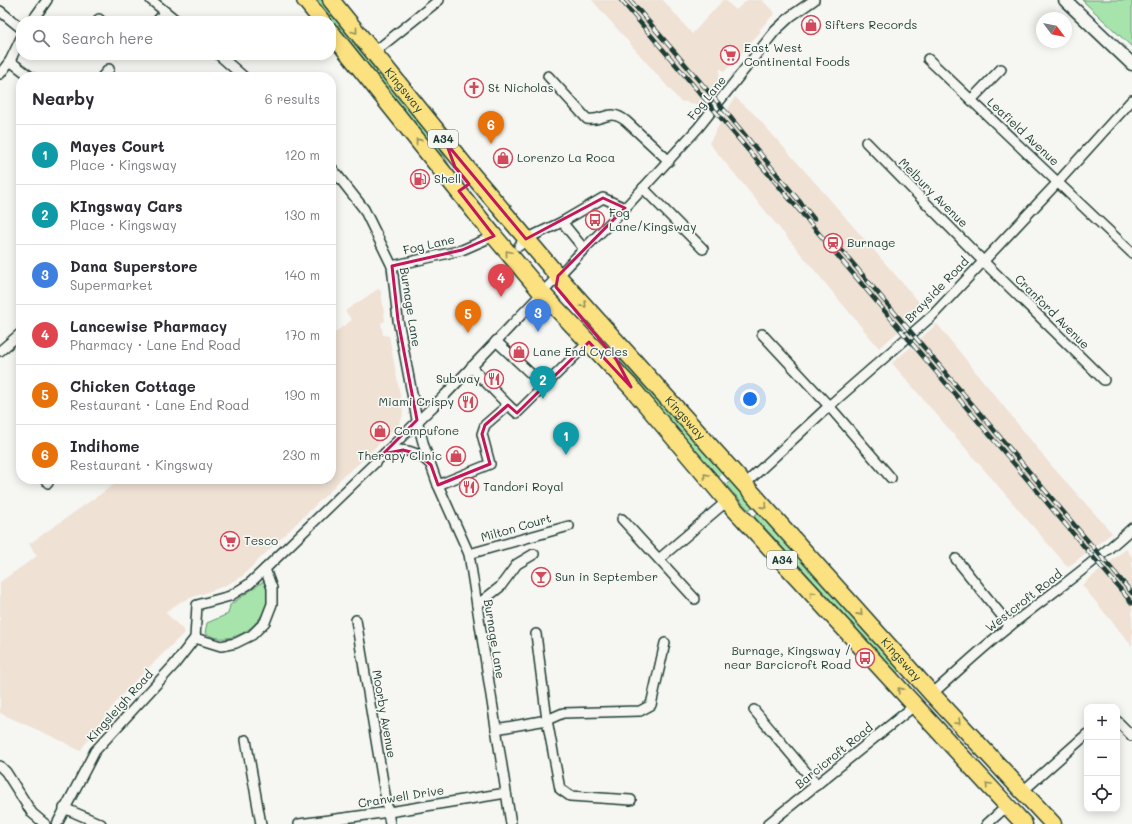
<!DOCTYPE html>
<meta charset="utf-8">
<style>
body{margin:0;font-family:Mali,sans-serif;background:#f2f2f3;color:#2b2b33}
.controls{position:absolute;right:12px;bottom:12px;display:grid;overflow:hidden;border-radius:8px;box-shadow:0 2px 10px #0003}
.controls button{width:36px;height:36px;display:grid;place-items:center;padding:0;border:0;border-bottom:1px solid #e1e1e2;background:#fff;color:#2b2b33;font:20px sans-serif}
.compass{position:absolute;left:1036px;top:12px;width:36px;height:36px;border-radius:50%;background:#fff;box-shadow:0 2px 10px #0003;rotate:122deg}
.you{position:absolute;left:750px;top:399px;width:14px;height:14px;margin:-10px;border:3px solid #fff;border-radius:50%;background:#1a73e8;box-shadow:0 0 0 6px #1a73e833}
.badge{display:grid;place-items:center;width:26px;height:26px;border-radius:50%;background:#2563eb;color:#fff;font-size:13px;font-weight:700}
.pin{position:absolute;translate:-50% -33px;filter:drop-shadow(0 1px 2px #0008)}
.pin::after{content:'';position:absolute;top:21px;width:14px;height:12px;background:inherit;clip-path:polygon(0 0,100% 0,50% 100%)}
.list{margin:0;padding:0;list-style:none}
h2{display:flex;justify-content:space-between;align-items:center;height:52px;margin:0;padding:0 16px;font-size:17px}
h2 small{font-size:13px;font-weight:400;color:#7c7c81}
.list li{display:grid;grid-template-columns:26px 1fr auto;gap:12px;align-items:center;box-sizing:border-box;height:60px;padding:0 16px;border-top:1px solid #e1e1e2}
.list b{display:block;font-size:15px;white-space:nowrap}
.list p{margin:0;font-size:13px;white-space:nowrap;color:#7c7c81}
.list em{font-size:13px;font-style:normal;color:#7c7c81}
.icon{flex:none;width:22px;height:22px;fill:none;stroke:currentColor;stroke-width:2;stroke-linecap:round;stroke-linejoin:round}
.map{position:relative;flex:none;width:1132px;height:824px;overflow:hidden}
.search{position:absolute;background:#fff;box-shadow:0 2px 10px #0003;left:16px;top:16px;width:320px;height:44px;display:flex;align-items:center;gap:10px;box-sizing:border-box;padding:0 14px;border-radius:16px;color:#7c7c81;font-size:15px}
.panel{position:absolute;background:#fff;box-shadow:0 2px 10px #0003;left:16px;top:72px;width:320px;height:412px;border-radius:16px}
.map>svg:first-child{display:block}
.built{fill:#efe1d4}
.green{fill:#a7e4ab;stroke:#639070}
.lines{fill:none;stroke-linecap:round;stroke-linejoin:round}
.minor-casing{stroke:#1f3d34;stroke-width:12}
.tertiary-casing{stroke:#1f3d34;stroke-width:15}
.trunk-casing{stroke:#1f3d34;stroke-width:19}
.minor{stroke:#f6f6f2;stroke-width:9}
.tertiary{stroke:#f6f6f2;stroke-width:12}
.trunk{stroke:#fbe180;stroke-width:16}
.rail-casing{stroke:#1f3d34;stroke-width:4.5}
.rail{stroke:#f6f6f2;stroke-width:3;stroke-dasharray:9;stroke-linecap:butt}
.oneway{stroke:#8d8f5a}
.oneway2{stroke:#8a9a93}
.marked{fill:none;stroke:#c2185b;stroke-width:3;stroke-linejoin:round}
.labels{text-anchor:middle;stroke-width:3.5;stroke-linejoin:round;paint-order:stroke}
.shield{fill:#f6f6f2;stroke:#60746d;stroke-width:1}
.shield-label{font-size:11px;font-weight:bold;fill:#1f3d34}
.poi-label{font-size:12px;fill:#1f3d34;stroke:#f6f6f2;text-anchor:start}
.street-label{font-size:12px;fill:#1f3d34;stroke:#f6f6f2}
</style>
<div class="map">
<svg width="1132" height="824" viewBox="0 0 1132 824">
<rect width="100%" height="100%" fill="#f6f6f2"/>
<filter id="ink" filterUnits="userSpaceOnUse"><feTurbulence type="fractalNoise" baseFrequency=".025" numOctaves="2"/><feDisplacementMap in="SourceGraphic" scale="8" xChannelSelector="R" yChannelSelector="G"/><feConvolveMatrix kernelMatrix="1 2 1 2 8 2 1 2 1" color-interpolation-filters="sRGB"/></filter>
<g filter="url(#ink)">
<g class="built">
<path d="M 592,0 L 663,0 L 692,34 L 723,0 L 725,0 L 736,10 L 747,0 L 762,0 L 775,13 L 759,30 L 761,31 L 724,72 L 720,68 L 717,96 L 710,88 L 700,99 L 706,106 L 680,101 Z"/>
<path d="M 735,97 L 755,115 L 826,195 L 924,308 L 908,322 L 906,320 L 896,328 L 898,332 L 879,348 L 709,143 Z"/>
<path d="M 378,289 L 381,291 L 385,321 L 381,323 L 383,335 L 389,336 L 403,411 L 402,418 L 399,424 L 357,465 L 341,478 L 334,487 L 241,577 L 224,586 L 182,601 L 165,612 L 185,632 L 133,683 L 117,701 L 99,724 L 80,751 L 62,741 L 0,713 L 0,582 L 37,556 L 29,544 L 122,479 L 331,479 L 331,335 L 352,320 L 345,311 Z"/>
<path d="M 937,324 L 1050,464 L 1112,533 L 1068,567 L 892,363 L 911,347 L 912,349 L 923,340 L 921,338 Z"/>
<path d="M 1126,549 L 1132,557 L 1132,646 L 1082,585 Z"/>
</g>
<g class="green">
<path d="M 314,0 L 323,0 L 356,40 L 350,45 Z"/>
<path d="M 1082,0 L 1132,0 L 1132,47 Z"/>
<path d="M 358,42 L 379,70 L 373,75 L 351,47 Z"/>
<path d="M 380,72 L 438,145 L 452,170 L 462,182 L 461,184 L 374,77 Z"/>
<path d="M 623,358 L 723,473 L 719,477 L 646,396 L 620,361 Z"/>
<path d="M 731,480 L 754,505 L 749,510 L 726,485 Z"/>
<path d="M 760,511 L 902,668 L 897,673 L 754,516 Z"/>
<path d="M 264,581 C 265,585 267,589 268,593 C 269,623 231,650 205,633 L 207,623 L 228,614 L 230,605 Z"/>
</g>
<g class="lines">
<defs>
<g id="minor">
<path d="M 151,0 L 177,21"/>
<path d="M 0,11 L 21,28"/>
<path d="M 99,19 L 101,21"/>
<path d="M 32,21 L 47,0"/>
<path d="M 157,21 L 165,12"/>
<path d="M 373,53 L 439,0"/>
<path d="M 219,55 L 244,77"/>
<path d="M 928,59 L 1132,253"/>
<path d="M 10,61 L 31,77"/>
<path d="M 0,74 L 10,61 L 21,38"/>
<path d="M 548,76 L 587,119 C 604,122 608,107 626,121 L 669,161"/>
<path d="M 102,77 L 109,69"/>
<path d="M 971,100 L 1001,69"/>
<path d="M 866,142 L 983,261 L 1104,380"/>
<path d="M 331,167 L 364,209 L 392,266 L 398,320 L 417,420 L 424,446 L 438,485 L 469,554 L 511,824"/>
<path d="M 643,188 L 703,249"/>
<path d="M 562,222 L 584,249"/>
<path d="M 519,246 L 526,239 L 562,222 L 603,198 L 625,208"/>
<path d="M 392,266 L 462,250 L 494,236"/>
<path d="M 762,334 L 829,406 L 891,478"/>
<path d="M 496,341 L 545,387"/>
<path d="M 0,351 L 21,333"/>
<path d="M 508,405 L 517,413 L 589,342"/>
<path d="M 385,453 C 401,446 419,452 430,464"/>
<path d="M 45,479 L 48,483"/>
<path d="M 745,484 L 829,406 L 932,316 L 1058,182 L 1132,100"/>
<path d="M 438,485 L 490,464 L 482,434 L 485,425 L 508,405 L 471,367"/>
<path d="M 622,519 L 695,599"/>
<path d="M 469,554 L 569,526"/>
<path d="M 659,559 L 727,501"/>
<path d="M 956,559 L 1010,626"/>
<path d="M 477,605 L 500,587 L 517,564 L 534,554"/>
<path d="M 356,620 L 390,824"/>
<path d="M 536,634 L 547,720 L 560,789 L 570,796 L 631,800"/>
<path d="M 195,638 L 221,646 L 236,643 L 252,635 L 265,622 L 272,604 L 272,588 L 265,569"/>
<path d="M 932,694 C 958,671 983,647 1010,626 C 1051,593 1094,564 1132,528"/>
<path d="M 754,710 L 817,785"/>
<path d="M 1117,721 L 1132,736"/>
<path d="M 496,729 L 547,720 L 563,713 L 640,711 L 651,705 L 665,643"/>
<path d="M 246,740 L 261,824"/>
<path d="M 0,766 L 6,772 L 32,813 L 45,824"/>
<path d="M 1023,791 L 1087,734"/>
<path d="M 64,808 L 101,824"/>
<path d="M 57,824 L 95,751 L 174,665 L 195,638 L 197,605 L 230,596 L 249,584 L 265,569 L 445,395 L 584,249 L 625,208 L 698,128 L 775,31 L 791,16 L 814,0"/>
<path d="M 299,824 L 389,812 L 506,793"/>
<path d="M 768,824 L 914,706"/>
<path d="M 987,824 L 1007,806"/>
</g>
<path id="tertiary" d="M 1065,0 L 1132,64"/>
<g id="trunk">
<path d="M 305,0 L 322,21"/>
<path id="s1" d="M 331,0 L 475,178 L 558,276 L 932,694 L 1053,824"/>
<path d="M 331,32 L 494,236 L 542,293 L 631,387 L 727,501 L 1024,824"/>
</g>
</defs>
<use href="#minor" class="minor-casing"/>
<use href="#tertiary" class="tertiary-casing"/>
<use href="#trunk" class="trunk-casing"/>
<use href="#minor" class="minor"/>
<use href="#tertiary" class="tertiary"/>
<use href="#trunk" class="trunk"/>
<defs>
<g id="rail">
<path d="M 621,0 L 1132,603"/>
<path d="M 630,0 L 726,112 L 814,219"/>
<path d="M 833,240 L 1132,593"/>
</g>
</defs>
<use href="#rail" class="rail-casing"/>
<use href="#rail" class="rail"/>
</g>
<defs><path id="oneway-chevron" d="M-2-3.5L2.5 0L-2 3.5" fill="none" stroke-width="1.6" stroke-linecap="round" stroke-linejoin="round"/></defs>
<g class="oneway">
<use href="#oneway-chevron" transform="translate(355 31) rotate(52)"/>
<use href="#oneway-chevron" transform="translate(418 141) rotate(-129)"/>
<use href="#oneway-chevron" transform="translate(508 253) rotate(-130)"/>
<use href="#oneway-chevron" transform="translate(584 305) rotate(48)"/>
<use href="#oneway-chevron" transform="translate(706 476) rotate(-130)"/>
<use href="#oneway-chevron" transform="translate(764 506) rotate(48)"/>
<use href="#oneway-chevron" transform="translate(812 594) rotate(-132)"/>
<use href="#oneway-chevron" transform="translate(860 613) rotate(48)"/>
<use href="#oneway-chevron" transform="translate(900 690) rotate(-132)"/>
<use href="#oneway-chevron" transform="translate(958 722) rotate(47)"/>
<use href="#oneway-chevron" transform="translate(988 785) rotate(-133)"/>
</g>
<use class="oneway2" href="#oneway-chevron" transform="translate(450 252) rotate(169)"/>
</g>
<path class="marked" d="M 446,143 L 526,239 L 603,198 L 625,208 L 558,276 L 556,287 L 616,359 L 631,387 L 589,342 L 517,413 L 508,405 L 485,425 L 482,434 L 490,464 L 438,485 L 431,465 L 418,454 L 403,450 L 383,454 L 417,420 L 398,320 L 392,266 L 462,250 L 494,236 L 459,191 L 469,184 L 455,167 Z"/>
<defs>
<symbol id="shop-ring" viewBox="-11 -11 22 22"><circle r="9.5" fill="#f6f6f2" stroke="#d1495b" stroke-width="1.5"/><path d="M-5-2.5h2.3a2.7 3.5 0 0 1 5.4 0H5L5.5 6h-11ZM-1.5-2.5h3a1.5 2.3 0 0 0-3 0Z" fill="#d1495b"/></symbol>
<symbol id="supermarket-ring" viewBox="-11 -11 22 22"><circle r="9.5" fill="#f6f6f2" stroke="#d1495b" stroke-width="1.5"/><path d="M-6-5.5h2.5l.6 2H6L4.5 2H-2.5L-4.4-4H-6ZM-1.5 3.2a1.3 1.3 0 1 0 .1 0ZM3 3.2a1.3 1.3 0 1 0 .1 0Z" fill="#d1495b"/></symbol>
<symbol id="church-ring" viewBox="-11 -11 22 22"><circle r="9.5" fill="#f6f6f2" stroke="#d1495b" stroke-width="1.5"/><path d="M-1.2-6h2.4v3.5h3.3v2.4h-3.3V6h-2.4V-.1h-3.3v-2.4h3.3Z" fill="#d1495b"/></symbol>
<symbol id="fuel-ring" viewBox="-11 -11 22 22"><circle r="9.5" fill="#f6f6f2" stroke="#d1495b" stroke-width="1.5"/><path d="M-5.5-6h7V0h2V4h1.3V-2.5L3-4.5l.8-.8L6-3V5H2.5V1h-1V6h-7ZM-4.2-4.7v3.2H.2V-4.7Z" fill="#d1495b"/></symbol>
<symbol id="bus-ring" viewBox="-11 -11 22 22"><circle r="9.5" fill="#f6f6f2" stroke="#d1495b" stroke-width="1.5"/><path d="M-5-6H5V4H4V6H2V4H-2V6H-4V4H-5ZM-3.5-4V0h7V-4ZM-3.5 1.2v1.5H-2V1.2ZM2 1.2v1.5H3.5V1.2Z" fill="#d1495b"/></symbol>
<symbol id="station-ring" viewBox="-11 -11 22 22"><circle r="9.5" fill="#f6f6f2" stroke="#d1495b" stroke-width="1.5"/><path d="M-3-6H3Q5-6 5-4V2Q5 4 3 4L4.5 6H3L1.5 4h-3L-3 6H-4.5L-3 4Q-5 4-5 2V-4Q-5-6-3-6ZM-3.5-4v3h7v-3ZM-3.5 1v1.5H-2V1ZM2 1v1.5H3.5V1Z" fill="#d1495b"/></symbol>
<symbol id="restaurant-ring" viewBox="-11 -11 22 22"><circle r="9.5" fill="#f6f6f2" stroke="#d1495b" stroke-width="1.5"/><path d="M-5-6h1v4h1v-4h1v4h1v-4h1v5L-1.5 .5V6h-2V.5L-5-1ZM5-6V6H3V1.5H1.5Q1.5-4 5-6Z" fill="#d1495b"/></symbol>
<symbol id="bar-ring" viewBox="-11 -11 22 22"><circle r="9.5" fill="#f6f6f2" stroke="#d1495b" stroke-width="1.5"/><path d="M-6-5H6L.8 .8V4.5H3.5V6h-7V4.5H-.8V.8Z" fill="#d1495b"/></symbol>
</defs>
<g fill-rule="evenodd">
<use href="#shop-ring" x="800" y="14" width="22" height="22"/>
<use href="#supermarket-ring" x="719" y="44" width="22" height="22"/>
<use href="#church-ring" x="463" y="77" width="22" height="22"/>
<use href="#shop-ring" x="492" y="147" width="22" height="22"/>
<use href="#fuel-ring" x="409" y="168" width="22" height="22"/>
<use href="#bus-ring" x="584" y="209" width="22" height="22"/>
<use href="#station-ring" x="822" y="232" width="22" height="22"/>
<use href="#shop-ring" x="508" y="341" width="22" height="22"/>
<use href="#restaurant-ring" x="483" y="368" width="22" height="22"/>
<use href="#restaurant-ring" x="457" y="391" width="22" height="22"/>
<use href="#shop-ring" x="369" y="420" width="22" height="22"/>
<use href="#shop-ring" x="445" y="445" width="22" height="22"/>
<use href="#restaurant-ring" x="458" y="476" width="22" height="22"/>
<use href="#supermarket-ring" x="219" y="530" width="22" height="22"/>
<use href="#bar-ring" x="530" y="566" width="22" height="22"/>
<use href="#bus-ring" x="854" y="647" width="22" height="22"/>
</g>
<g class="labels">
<g class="shield">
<rect x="428" y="130" width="30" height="18" rx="3"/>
<rect x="767" y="551" width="30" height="18" rx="3"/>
</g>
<g class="shield-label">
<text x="443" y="143">A34</text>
<text x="782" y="564">A34</text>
</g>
<g class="poi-label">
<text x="825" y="29">Sifters Records</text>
<text x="744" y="52">East West<tspan x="744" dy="14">Continental Foods</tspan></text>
<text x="488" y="92">St Nicholas</text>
<text x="517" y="162">Lorenzo La Roca</text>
<text x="434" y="183">Shell</text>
<text x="609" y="217">Fog<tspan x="609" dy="14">Lane/Kingsway</tspan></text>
<text x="847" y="247">Burnage</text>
<text x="533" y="356">Lane End Cycles</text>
<text x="480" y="383" text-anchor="end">Subway</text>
<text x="454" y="406" text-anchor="end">Miami Crispy</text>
<text x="394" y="435">Compufone</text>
<text x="442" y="460" text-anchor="end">Therapy Clinic</text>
<text x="483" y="491">Tandori Royal</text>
<text x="244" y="545">Tesco</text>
<text x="555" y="581">Sun in September</text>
<text x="851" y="655" text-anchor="end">Burnage, Kingsway /<tspan x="851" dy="14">near Barcicroft Road</tspan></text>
</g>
<g class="street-label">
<text dy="4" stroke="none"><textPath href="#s1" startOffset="116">Kingsway</textPath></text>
<text transform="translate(707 98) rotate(-51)" y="4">Fog Lane</text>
<text transform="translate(1023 132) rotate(43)" y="4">Leafield Avenue</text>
<text transform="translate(933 193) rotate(45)" y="4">Melbury Avenue</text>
<text transform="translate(429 245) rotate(-13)" y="4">Fog Lane</text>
<text transform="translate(937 290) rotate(-46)" y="4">Brayside Road</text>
<text transform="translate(410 307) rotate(81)" y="4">Burnage Lane</text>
<text transform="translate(1052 312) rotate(45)" y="4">Cranford Avenue</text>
<text dy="4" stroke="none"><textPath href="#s1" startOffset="548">Kingsway</textPath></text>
<text transform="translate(516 528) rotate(-16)" y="4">Milton Court</text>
<text transform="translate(1024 601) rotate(-38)" y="4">Westcroft Road</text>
<text transform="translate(494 639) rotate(81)" y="4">Burnage Lane</text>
<text dy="4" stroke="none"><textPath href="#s1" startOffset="872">Kingsway</textPath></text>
<text transform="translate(120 706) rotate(-48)" y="4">Kingsleigh Road</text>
<text transform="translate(384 714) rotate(80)" y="4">Moorby Avenue</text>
<text transform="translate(834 756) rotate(-39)" y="4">Barcicroft Road</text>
<text transform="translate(401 797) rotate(-9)" y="4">Cranwell Drive</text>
</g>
</g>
</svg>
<div class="controls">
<button>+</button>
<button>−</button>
<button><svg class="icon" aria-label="locate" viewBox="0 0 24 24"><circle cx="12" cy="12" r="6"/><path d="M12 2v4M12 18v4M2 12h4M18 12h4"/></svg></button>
</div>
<svg class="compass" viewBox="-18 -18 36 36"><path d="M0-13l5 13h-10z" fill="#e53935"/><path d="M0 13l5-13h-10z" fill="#7c7c81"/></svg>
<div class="you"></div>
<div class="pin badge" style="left:566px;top:455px;background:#0f9aa8">1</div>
<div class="pin badge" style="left:543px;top:399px;background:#0f9aa8">2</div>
<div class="pin badge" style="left:538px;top:332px;background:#3f7fe0">3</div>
<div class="pin badge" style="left:501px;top:297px;background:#e0444e">4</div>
<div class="pin badge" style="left:468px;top:333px;background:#e8710a">5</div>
<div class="pin badge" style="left:491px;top:144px;background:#e8710a">6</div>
<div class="search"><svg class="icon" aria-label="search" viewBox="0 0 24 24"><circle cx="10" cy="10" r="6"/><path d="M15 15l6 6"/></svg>Search here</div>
<section class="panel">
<h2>Nearby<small>6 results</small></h2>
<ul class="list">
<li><span class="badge" style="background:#0f9aa8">1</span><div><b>Mayes Court</b><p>Place · Kingsway</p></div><em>120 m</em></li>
<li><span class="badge" style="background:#0f9aa8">2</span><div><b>KIngsway Cars</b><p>Place · Kingsway</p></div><em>130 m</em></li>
<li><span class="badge" style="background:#3f7fe0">3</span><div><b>Dana Superstore</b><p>Supermarket</p></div><em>140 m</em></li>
<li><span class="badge" style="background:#e0444e">4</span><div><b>Lancewise Pharmacy</b><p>Pharmacy · Lane End Road</p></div><em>170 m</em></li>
<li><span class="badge" style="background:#e8710a">5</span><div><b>Chicken Cottage</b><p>Restaurant · Lane End Road</p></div><em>190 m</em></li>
<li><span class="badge" style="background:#e8710a">6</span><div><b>Indihome</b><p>Restaurant · Kingsway</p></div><em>230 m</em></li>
</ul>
</section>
</div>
